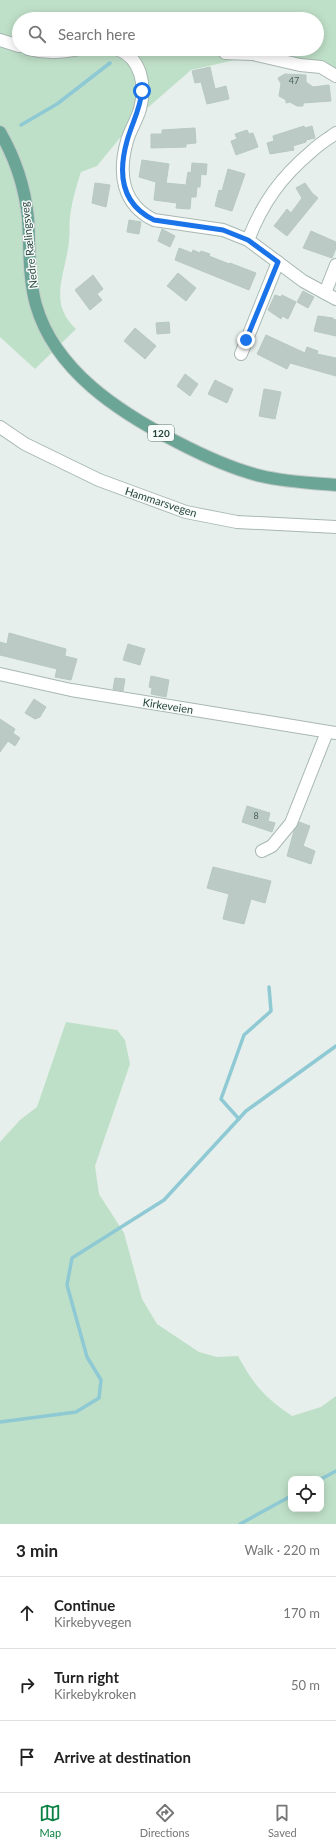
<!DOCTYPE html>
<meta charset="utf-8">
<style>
body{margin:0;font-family:Lato,sans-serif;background:#f2f2f2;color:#222}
.controls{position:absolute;right:12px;bottom:12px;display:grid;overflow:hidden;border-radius:8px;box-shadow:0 2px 10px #0003}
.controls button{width:36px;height:36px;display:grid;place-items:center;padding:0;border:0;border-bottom:1px solid #e0e0e0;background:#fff;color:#222;font:20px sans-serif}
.stop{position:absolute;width:12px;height:12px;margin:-9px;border:3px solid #1a73e8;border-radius:50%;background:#fff}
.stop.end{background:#1a73e8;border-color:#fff;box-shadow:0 1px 4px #0008}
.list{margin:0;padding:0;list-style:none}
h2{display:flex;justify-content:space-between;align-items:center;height:52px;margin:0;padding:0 16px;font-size:17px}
h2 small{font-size:13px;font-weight:400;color:#767676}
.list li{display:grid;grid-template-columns:26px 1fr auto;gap:12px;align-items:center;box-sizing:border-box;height:72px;padding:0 16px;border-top:1px solid #e0e0e0}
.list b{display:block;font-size:15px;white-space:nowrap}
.list p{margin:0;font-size:13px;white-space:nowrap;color:#767676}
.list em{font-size:13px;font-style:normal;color:#767676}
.icon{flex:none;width:22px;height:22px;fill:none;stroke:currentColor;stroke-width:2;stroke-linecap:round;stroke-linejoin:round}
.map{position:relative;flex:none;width:336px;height:1524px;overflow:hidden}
.search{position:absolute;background:#fff;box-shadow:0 2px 10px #0003;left:12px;right:12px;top:12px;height:44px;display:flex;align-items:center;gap:10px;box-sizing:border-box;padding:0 14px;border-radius:22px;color:#767676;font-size:15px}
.sheet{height:268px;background:#fff}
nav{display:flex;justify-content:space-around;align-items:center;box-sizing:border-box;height:56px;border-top:1px solid #e0e0e0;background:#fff;font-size:11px;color:#767676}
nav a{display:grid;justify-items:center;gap:2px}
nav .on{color:#0b8043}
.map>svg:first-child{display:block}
.green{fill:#bfe0c8;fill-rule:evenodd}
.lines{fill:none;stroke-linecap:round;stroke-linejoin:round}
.stream{stroke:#8ec9d4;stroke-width:3.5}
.building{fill:#bbcac4;stroke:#b8c9c2}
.minor-casing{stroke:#a8b8b2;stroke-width:14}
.major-casing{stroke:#c2cac8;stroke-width:14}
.minor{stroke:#fff;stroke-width:12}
.major{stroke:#6aa596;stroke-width:12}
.route{stroke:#1a73e8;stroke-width:5}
.labels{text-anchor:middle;stroke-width:3;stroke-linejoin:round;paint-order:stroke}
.number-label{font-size:9px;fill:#4a645c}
.shield{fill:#f7fbf9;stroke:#637a73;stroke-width:1}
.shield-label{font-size:10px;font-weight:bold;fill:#24423a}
.street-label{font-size:11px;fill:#24423a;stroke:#f7fbf9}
</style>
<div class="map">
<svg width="336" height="1524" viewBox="0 0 336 1524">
<rect width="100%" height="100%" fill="#e6efeb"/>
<g class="green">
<path d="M 0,0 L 336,0 L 336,80 L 329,69 L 269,52 L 191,70 L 137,117 L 97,166 L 81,172 C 76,187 72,201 70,216 C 69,224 70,233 69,241 C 66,273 47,303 76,329 L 35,369 L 0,337 ZM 19,19 L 317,19 L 317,49 L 19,49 Z"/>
<path d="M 66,1022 L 117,1030 L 125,1040 L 130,1064 L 95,1166 L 99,1194 L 124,1233 L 142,1299 L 157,1324 L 199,1352 L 217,1357 L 238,1356 C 254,1385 264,1397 292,1416 L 321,1407 L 336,1396 L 336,1524 L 0,1524 L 0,1142 L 20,1120 L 37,1107 ZM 291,1479 L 321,1479 L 321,1509 L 291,1509 Z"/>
</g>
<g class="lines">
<g class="stream">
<path d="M 21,125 L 57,104 L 110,63"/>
<path d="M 239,1119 L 221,1099 L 244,1035 L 271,1011 L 269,987"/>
<path d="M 0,1422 L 76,1412 L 99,1398 L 101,1380 L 87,1357 L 67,1285 L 72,1258 L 164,1200 L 246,1111 L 336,1046"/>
<path d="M 321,1479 L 336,1471"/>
<path d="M 240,1524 L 291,1496"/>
</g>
</g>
<g class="building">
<path d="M 210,67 L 215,89 L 226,86 L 229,99 L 207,104 L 201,82 L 195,83 L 192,71 Z"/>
<path d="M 285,74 L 306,75 L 306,82 L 313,87 L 329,85 L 331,101 L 303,103 L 303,106 L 297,106 L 290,102 L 286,103 L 286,100 L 279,96 L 281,84 L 278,78 Z"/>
<path d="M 304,126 L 305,128 L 312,126 L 315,138 L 306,140 L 306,142 L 293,146 L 294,150 L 270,154 L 267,143 L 274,141 L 273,136 Z"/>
<path d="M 195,128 L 196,143 L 186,144 L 186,147 L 151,148 L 151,134 L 162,134 L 162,130 Z"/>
<path d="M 247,130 L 249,134 L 253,133 L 258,147 L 236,155 L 231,141 L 237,139 L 235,134 Z"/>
<path d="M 142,160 L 169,164 L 166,183 L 186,185 L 188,172 L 191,173 L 192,163 L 207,164 L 206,175 L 201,174 L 200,187 L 197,187 L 196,197 L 191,197 L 190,209 L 176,208 L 177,203 L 154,200 L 156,182 L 139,177 Z"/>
<path d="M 228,169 L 245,174 L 232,211 L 215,206 L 219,190 L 222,191 Z"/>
<path d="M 95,183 L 110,185 L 106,207 L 92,203 Z"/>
<path d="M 305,183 L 312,193 L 318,198 L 287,236 L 274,226 L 287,209 L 291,213 L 302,198 L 296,188 Z"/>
<path d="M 129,220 L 141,222 L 139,234 L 127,232 Z"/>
<path d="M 162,229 L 175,236 L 170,247 L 158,241 Z"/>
<path d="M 311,231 L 336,242 L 336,248 L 332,258 L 303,248 Z"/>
<path d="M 179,248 L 192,253 L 193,250 L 200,253 L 201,251 L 210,254 L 209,256 L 229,264 L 230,263 L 256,273 L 249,290 L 175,260 Z"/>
<path d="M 178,273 L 196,288 L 186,301 L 167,286 Z"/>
<path d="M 93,275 L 103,289 L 97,294 L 102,300 L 90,310 L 75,290 Z"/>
<path d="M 303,291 L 314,297 L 308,308 L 297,302 Z"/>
<path d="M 275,295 L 281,297 L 282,295 L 296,302 L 288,319 L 282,316 L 281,319 L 268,310 Z"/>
<path d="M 318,316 L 333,318 L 333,319 L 336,320 L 336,336 L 314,331 Z"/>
<path d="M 169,322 L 170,333 L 157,334 L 156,323 Z"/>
<path d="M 135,328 L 156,346 L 145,359 L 124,341 Z"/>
<path d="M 266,335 L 305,353 L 307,347 L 318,351 L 317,354 L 336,358 L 336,376 L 290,363 L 287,369 L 257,354 Z"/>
<path d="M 185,374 L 198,384 L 190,396 L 177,386 Z"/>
<path d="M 215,380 L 233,389 L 227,403 L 208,394 Z"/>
<path d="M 264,389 L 281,392 L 275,419 L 259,416 Z"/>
<path d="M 9,633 L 66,649 L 65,656 L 77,659 L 71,680 L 55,677 L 57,669 L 0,655 L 0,642 L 7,644 Z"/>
<path d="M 128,644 L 145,649 L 140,665 L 123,660 Z"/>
<path d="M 151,676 L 169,680 L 166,697 L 151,694 L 152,688 L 149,687 Z"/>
<path d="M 115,678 L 125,679 L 123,691 L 113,689 Z"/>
<path d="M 34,699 L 46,707 L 40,717 L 35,719 L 25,713 Z"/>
<path d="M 0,719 L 15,729 L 13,733 L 20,738 L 15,746 L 8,741 L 0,752 Z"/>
<path d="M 247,806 L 270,813 L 268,821 L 275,823 L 272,832 L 242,822 Z"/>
<path d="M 299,822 L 310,826 L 303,846 L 315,851 L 311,864 L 287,856 L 294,831 Z"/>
<path d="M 213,867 L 271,881 L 265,903 L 251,899 L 244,924 L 223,919 L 229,894 L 207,888 Z"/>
</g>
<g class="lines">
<defs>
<g id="minor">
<path d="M 0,40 L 19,46"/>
<path d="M 29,49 C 47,54 62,52 79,49"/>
<path d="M 117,49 C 142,58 146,86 140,109 C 137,120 130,130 127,141 C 118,173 122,204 154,220 L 223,230 L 248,240 L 303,281 L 336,299"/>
<path d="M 225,53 L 253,54 L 300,65 L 321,67 L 336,76"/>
<path d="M 248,240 C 263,202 281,177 312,151 C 319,144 328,139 336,133"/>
<path d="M 325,293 L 336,265"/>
<path d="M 241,354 L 278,262"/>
<path d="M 0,427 L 25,444 L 99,480 L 186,512 L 237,522 L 336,527"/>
<path d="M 0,674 L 71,690 L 336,733"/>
<path d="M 262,851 L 272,846 L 291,823 L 327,732"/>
</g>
<path id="major" d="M 0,132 C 15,158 25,188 28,218 C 30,247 28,276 36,305 C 55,371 119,412 177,442 C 204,456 232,469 261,476 C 286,482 311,483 336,485"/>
</defs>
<use href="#minor" class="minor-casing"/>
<use href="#major" class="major-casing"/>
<use href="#minor" class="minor"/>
<use href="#major" class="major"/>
</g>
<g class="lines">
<path class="route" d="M 142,91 C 140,110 132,123 127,141 C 118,173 121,204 154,220 L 223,230 L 248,240 L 278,262 L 246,340"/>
</g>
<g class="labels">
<g class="number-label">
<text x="294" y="84">47</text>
<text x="256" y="819">8</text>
</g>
<rect class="shield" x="148" y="425" width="26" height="16" rx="3"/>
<g class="shield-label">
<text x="161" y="437">120</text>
</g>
<g class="street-label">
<text transform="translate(29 245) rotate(-96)" y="4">Nedre Rælingsveg</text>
<text transform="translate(161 502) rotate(18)" y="4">Hammarsvegen</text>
<text transform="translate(168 706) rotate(9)" y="4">Kirkeveien</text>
</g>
</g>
</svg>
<div class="controls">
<button><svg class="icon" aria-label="locate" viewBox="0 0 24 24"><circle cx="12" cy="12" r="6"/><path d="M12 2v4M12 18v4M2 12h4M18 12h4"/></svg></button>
</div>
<div class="stop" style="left:142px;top:91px"></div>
<div class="stop end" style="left:246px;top:340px"></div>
<div class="search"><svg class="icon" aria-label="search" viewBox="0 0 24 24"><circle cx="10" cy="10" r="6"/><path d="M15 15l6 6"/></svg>Search here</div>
</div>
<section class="sheet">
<h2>3 min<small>Walk · 220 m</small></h2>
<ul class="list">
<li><svg class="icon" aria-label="ahead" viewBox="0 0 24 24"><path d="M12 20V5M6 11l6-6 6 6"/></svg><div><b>Continue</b><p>Kirkebyvegen</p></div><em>170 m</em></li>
<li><svg class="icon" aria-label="right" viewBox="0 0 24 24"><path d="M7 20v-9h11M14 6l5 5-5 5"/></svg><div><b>Turn right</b><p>Kirkebykroken</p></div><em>50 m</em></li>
<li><svg class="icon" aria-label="arrive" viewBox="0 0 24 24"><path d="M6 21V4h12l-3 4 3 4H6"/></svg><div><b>Arrive at destination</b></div></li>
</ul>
</section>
<nav>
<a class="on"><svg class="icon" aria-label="map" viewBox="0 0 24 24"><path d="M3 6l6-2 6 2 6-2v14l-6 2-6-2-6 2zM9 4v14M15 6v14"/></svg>Map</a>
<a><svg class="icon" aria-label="directions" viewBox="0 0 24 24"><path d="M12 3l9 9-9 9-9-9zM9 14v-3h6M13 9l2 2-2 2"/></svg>Directions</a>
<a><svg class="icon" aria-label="saved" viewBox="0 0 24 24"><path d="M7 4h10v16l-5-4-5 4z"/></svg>Saved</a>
</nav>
